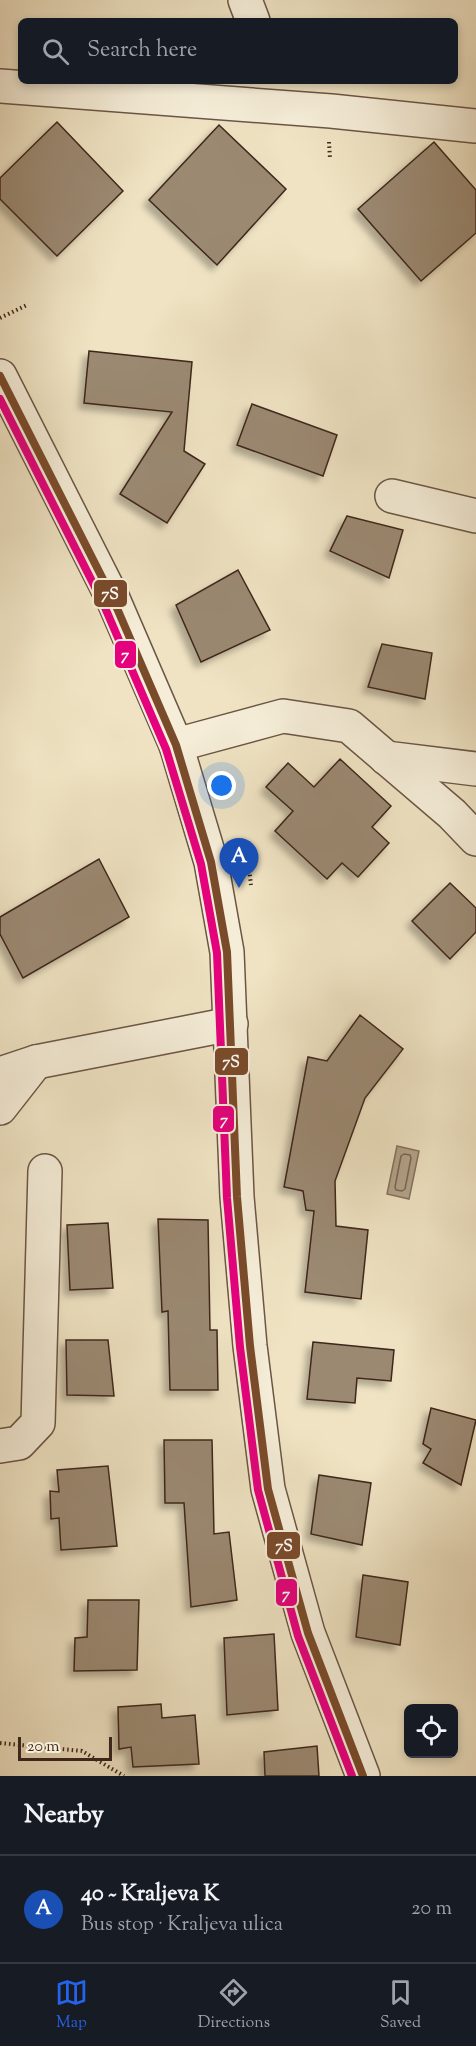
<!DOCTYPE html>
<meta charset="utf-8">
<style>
body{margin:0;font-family:"Sorts Mill Goudy",serif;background:#20242c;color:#f1f3f6}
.controls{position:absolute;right:18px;bottom:18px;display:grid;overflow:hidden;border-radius:9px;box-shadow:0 3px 9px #0003}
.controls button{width:54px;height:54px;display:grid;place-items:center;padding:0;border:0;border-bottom:2px solid #363941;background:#171b24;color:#f1f3f6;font:30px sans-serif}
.scale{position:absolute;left:18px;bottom:15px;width:94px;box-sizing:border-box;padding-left:6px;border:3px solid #3f271b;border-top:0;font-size:16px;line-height:21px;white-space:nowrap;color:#3f271b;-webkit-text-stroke:4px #f5edd8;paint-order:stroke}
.you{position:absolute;left:222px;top:786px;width:21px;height:21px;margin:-15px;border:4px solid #fff;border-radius:50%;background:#1a73e8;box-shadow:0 0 0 9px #1a73e833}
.badge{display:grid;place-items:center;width:39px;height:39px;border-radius:50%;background:#2563eb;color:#fff;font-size:20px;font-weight:700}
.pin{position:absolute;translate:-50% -50px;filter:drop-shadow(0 2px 3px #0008)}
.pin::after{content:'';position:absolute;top:32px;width:21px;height:18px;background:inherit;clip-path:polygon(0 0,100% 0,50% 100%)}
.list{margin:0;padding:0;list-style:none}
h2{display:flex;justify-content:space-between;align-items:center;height:78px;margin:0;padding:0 24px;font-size:26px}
h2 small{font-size:20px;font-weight:400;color:#9ea1a6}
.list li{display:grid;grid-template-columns:39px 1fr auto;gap:18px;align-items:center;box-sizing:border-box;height:108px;padding:0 24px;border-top:2px solid #363941}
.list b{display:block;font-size:22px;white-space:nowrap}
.list p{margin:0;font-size:20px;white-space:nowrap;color:#9ea1a6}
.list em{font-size:20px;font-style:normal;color:#9ea1a6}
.icon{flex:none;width:33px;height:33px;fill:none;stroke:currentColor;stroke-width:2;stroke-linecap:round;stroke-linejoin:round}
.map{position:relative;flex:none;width:476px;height:1776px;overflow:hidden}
.search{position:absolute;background:#171b24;box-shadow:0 3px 9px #0003;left:18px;right:18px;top:18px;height:66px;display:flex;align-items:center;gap:15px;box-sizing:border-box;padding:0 21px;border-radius:9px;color:#9ea1a6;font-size:22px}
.sheet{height:186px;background:#171b24}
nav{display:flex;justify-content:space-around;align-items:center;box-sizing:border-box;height:84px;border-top:2px solid #363941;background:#171b24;font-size:16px;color:#9ea1a6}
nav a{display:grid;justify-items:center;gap:3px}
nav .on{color:#2563eb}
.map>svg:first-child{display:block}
.water{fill:#b3a38a;stroke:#85715e;stroke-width:1.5}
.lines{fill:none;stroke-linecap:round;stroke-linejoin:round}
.shore{stroke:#796552;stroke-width:1.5}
.building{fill:#9b8972;stroke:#3f271b;stroke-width:1.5;filter:url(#shadow)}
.minor-casing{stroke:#6b5645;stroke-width:36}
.path{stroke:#3f271b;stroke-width:4;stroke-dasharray:1.5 3;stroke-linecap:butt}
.minor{stroke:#f5edd8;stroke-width:33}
.bus-1-casing{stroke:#f5edd8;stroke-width:12}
.bus-2-casing{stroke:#f5edd8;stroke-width:12}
.bus-1{stroke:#7a4b2a;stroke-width:8}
.bus-2{stroke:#e5007d;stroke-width:8}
.line-badge{stroke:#f5edd8;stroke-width:2}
.badge-label{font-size:16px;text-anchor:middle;font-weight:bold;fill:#fff}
</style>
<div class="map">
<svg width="476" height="1776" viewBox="0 0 476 1776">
<defs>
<filter id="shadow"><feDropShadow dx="-5.5" dy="5.5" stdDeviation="3" flood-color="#0004"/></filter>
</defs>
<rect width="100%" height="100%" fill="#efe3c3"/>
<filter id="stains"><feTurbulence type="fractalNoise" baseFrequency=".00333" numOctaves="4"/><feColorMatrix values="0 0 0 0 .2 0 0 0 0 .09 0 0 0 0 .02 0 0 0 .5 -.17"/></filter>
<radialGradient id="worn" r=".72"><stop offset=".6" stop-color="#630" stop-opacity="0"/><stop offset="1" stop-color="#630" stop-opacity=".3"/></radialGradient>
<path class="water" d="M 397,1146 L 419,1151 L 409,1199 L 387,1194 Z"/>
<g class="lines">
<path class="shore" d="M 404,1154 L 410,1155 L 411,1158 L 405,1189 L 402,1191 L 396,1190 L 395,1187 L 401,1156 Z"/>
</g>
<g class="building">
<path d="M 57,122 L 123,191 L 57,256 L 0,199 L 0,178 Z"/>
<path d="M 219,125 L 286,189 L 217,265 L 149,200 Z"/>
<path d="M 434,142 L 476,190 L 476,233 L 421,281 L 358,209 Z"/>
<path d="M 89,351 L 192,362 L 184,451 L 205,464 L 167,523 L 120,494 L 172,412 L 84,403 Z"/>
<path d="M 252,404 L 337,435 L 323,476 L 237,445 Z"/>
<path d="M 347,516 L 403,530 L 389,578 L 330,551 Z"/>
<path d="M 238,570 L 270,630 L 201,662 L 176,605 Z"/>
<path d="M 382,644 L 432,653 L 425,699 L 368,687 Z"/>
<path d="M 340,759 L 391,806 L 372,827 L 389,843 L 358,877 L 342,863 L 327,879 L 275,831 L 293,811 L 266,787 L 288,763 L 314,787 Z"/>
<path d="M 99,859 L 129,917 L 23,978 L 0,934 L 0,917 Z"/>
<path d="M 450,883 L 476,908 L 476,932 L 450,959 L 412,921 Z"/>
<path d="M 360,1015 L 403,1049 L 365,1098 L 335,1181 L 336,1226 L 368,1230 L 361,1299 L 305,1292 L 314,1211 L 306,1210 L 303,1191 L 284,1187 L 308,1057 L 327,1061 Z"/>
<path d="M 158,1219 L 208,1220 L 210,1330 L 217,1330 L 218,1390 L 170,1390 L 168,1311 L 162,1312 Z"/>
<path d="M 108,1223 L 113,1288 L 70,1290 L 67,1225 Z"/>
<path d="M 66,1340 L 108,1340 L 114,1396 L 67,1395 Z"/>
<path d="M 313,1342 L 394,1350 L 391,1381 L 357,1378 L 355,1403 L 307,1399 Z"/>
<path d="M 431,1408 L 476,1420 L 461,1485 L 423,1463 L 431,1449 L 423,1444 Z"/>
<path d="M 164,1440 L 212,1440 L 214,1534 L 229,1532 L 237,1600 L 191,1607 L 184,1503 L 165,1503 Z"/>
<path d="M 108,1466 L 117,1546 L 61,1550 L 59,1518 L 51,1519 L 50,1491 L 59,1492 L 57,1470 Z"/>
<path d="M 319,1475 L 371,1483 L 362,1545 L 311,1534 Z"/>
<path d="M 363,1575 L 408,1582 L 400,1645 L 356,1637 Z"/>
<path d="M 88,1600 L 139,1600 L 137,1670 L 74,1671 L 75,1638 L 87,1637 Z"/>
<path d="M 274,1634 L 278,1710 L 227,1715 L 224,1638 Z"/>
<path d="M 161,1704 L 162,1718 L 195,1715 L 199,1764 L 133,1767 L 131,1747 L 119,1749 L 118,1707 Z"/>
<path d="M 317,1746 L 319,1776 L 265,1776 L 264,1752 Z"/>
</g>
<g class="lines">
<defs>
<g id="minor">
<path d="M 245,0 L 253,21"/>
<path d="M 0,86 L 331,111 L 476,126"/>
<path d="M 0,376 L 113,599 L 176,745 L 211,862 L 227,952 L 237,1197 L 250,1346 L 268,1489 L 308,1633 L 363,1776"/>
<path d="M 392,496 L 476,516"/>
<path d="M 176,745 L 283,716 L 349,726 L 452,814 L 476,839"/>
<path d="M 386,758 L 476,769"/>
<path d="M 0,1074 L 36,1062 L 231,1024"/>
<path d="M 0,1108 L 36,1062"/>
<path d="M 0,1446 L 19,1443 L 38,1423 L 45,1171"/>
</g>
</defs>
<use href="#minor" class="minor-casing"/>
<g class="path">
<path d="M 329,142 L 330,159"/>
<path d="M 0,318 L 27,305"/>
<path d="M 243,849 L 248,859 L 251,885"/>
<path d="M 0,1743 L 82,1751 L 124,1776"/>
</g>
<use href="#minor" class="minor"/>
<defs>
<path id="bus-1" d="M 0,376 L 113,599 L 176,745 L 211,862 L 227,952 L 237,1197 L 250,1346 L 268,1489 L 308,1633 L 363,1776"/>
<path id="bus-2" d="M 0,399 L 103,603 L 166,749 L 201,864 L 217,953 L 227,1198 L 240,1347 L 258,1490 L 298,1636 L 352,1776"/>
</defs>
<use href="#bus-1" class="bus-1-casing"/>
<use href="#bus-2" class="bus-2-casing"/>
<use href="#bus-1" class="bus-1"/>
<use href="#bus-2" class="bus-2"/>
</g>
<g class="line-badge">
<rect x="93" y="579" width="35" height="29" rx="6" fill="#7a4b2a"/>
<rect x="114" y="640" width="23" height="29" rx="6" fill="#e5007d"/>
<rect x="214" y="1047" width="35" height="29" rx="6" fill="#7a4b2a"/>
<rect x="212" y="1105" width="23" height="28" rx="6" fill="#e5007d"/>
<rect x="266" y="1531" width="35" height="29" rx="6" fill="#7a4b2a"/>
<rect x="275" y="1578" width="23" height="29" rx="6" fill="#e5007d"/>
</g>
<g class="badge-label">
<text x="110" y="599">7S</text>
<text x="125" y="660">7</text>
<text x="231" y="1067">7S</text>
<text x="224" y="1125">7</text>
<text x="284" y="1551">7S</text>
<text x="286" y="1599">7</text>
</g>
<rect width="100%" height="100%" filter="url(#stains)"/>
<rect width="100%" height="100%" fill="url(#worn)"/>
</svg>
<div class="controls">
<button><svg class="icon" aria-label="locate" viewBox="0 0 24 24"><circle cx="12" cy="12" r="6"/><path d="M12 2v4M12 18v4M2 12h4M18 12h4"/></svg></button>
</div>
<div class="scale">20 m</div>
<div class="you"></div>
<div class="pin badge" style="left:239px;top:888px;background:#1a4fb4">A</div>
<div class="search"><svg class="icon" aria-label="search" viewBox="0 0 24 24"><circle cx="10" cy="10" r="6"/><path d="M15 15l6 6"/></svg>Search here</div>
</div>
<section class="sheet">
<h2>Nearby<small></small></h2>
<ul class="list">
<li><span class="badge" style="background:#1a4fb4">A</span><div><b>40 ~ Kraljeva K</b><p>Bus stop · Kraljeva ulica</p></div><em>20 m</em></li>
</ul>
</section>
<nav>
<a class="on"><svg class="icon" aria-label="map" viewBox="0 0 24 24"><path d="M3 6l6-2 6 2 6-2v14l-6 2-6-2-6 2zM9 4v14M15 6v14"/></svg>Map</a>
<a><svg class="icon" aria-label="directions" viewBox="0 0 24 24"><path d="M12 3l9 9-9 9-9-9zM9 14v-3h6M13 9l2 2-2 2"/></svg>Directions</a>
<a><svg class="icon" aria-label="saved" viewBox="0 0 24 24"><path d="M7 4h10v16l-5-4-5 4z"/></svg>Saved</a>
</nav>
